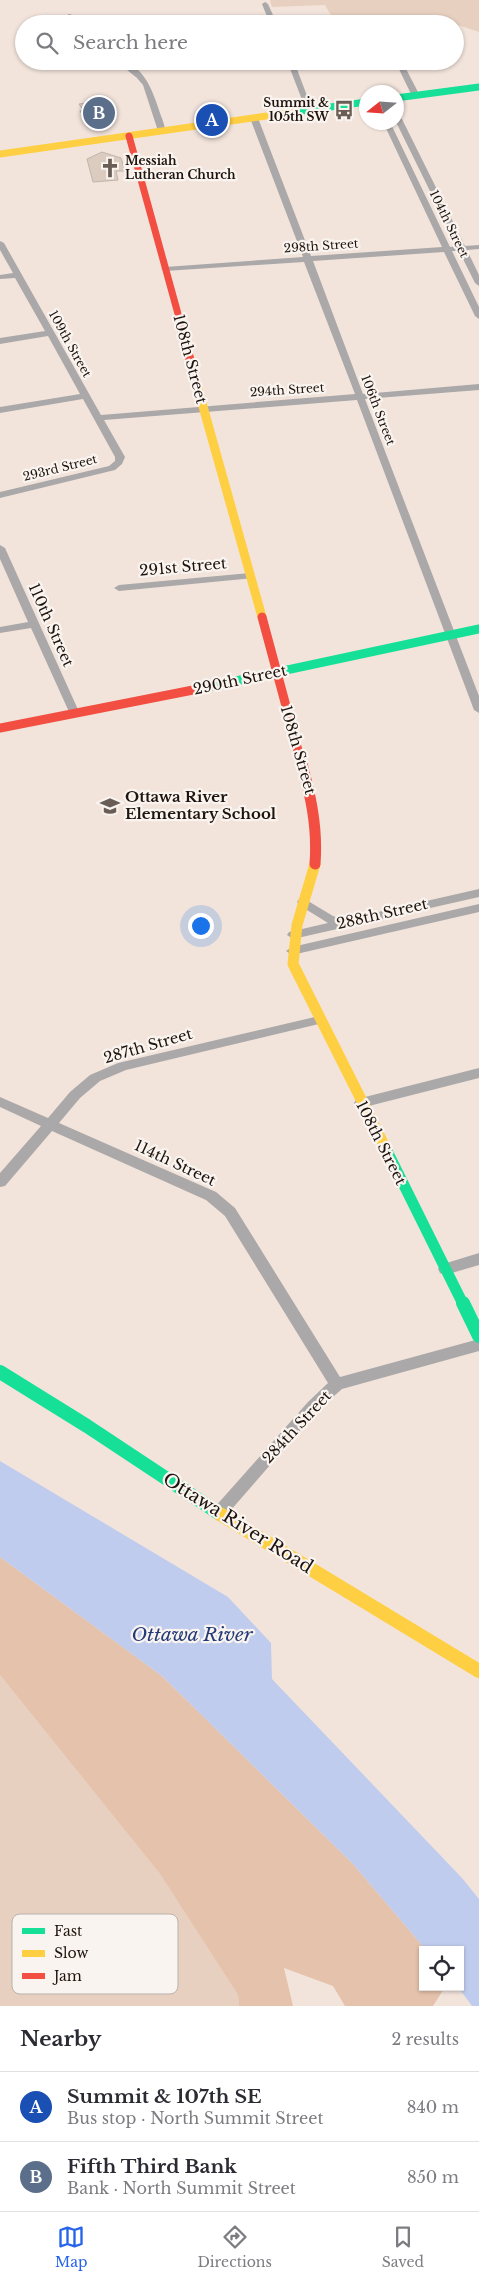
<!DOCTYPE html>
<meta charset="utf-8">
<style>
body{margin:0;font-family:"Libre Baskerville",serif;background:#f2f2f3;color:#2b2b33}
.controls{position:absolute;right:15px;bottom:15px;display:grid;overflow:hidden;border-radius:0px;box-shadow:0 1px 4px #0004}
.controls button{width:45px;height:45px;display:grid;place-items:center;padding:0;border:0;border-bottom:1px solid #e1e1e2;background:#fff;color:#2b2b33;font:25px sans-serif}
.compass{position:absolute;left:359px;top:85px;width:45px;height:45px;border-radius:50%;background:#fff;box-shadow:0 1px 4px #0004;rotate:253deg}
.you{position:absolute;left:200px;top:925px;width:18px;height:18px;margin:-12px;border:4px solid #fff;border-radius:50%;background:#1a73e8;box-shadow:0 0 0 8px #1a73e833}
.badge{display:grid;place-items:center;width:32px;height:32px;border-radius:50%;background:#2563eb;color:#fff;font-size:16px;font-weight:700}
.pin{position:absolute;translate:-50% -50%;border:2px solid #fff;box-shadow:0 1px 5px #0006}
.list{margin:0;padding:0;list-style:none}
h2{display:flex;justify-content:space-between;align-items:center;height:65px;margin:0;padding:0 20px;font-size:21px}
h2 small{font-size:16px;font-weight:400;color:#7c7c81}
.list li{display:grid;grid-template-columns:32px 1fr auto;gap:15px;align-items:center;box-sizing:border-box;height:70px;padding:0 20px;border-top:1px solid #e1e1e2}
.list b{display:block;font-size:19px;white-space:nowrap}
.list p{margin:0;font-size:16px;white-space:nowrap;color:#7c7c81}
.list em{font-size:16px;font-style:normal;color:#7c7c81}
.icon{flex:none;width:28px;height:28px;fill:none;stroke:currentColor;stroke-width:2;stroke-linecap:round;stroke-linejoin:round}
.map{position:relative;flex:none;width:479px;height:2006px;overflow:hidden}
.search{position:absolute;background:#fff;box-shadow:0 1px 4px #0004;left:15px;right:15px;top:15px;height:55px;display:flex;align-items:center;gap:12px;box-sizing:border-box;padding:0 18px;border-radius:28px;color:#7c7c81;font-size:19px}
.sheet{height:205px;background:#fff}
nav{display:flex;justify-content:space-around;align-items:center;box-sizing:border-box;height:70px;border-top:1px solid #e1e1e2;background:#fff;font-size:14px;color:#7c7c81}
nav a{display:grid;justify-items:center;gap:2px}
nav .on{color:#2563eb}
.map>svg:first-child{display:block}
.green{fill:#e8d0c0}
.forest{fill:#e5c2ab}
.water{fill:#c0ccee}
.building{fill:#dcccc0;stroke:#c0b4ac}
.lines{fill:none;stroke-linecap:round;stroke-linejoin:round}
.street{fill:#aba8a9;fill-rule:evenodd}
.fast-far3{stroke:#16e098;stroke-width:7}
.fast-far2{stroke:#16e098;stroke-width:9}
.fast-far1{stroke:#16e098;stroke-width:11}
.fast{stroke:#16e098;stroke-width:14}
.slow-far3{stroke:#ffcf43;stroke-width:7}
.slow-far2{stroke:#ffcf43;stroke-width:9}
.slow-far1{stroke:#ffcf43;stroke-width:11}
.slow{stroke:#ffcf43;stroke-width:14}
.jam-far2{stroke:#f24e42;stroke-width:7}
.jam-far1{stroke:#f24e42;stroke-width:9}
.jam{stroke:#f24e42;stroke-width:11}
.labels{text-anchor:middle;stroke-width:4.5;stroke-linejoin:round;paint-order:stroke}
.far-poi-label{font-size:12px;font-weight:bold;fill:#1f140d;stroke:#faf4f0;text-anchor:end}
.far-street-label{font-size:12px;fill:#1f140d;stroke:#faf4f0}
.street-label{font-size:15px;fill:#1f140d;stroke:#faf4f0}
.poi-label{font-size:15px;font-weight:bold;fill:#1f140d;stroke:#faf4f0;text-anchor:start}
.near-street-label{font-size:18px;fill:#1f140d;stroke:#faf4f0}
.near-water-label{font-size:19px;font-style:italic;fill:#233b78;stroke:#faf4f0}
.key{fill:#faf4f0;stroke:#b8b1ac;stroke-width:1}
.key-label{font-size:14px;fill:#1f140d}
</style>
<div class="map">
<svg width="479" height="2006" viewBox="0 0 479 2006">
<rect width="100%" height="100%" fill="#f2e4db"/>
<g class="green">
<path d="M 270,0 L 479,0 L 479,32 L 455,24 L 336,24 L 325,5 L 272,7 Z"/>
<path d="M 0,1675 L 160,1874 L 238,1995 L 239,2006 L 0,2006 Z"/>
</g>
<path class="forest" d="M 0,1557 L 162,1676 L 353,1864 L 426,1950 L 423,1950 L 423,1987 L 445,1987 L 433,2006 L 345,2006 L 333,1986 L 284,1968 L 293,2006 L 239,2006 L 238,1995 L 160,1874 L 0,1675 Z"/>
<path class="water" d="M 0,1461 L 228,1597 L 271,1643 L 272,1679 L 462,1878 L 479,1899 L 479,2006 L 472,2006 L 458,1987 L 460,1987 L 460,1950 L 426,1950 L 353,1864 L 162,1676 L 0,1557 Z"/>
<g class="building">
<path d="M 94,102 L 106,120 L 88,123 L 80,111 L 84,111 L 79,104 Z"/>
<path d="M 102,152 L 121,158 L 125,171 L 116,171 L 118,180 L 93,182 L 87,159 Z"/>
</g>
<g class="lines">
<g class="street">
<path d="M 265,2 L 268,4 L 277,24 L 270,24 L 262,4 Z"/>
<path d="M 69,14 L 98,23 L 99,24 L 88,24 L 67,17 L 66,16 Z"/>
<path d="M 169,20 L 172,22 L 171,23 L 129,24 Z"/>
<path d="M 116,61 C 142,61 152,89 159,110 C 161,117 166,126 165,133 L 158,131 L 143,85 L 137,78 Z"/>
<path d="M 287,61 L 294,61 L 313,112 L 306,110 Z"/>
<path d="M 395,61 L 402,61 L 420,96 L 419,98 L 412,96 Z"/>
<path d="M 396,113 L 400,115 L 465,246 L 479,245 L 479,249 L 467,250 L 479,275 L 479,286 L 475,283 L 459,251 L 452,251 L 479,307 L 479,319 L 475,316 L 444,252 L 313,261 L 363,394 L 479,384 L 479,390 L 365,399 L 479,696 L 479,713 L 474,710 L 357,400 L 104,420 L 125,457 L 122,464 L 115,470 L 0,498 L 0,492 L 109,466 L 115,461 L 115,457 L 83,399 L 0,413 L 0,407 L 80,394 L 48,336 L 0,344 L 0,338 L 45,331 L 15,278 L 0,279 L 0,275 L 13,273 L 0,250 L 0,241 L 4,243 L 101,415 L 355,394 L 304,262 L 165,271 L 161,269 L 165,267 L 303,257 L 250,118 L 254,116 L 258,118 L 311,256 L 442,247 L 383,122 L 390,122 L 450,247 L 457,246 L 396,122 Z"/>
<path d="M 0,545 L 5,548 L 80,714 L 79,716 L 71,716 L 70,714 L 31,628 L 0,633 L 0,627 L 28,622 L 0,559 Z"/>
<path d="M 250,573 L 254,574 L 254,578 L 119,591 L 114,588 L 119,585 Z"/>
<path d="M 479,889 L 479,897 L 293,939 L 287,935 L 289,932 L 328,923 L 299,905 L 297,902 L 299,899 L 303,898 L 333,916 L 343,920 Z"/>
<path d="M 479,904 L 479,912 L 292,955 L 286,951 L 292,947 Z"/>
<path d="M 319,1016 L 325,1020 L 323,1023 L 126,1070 L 100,1081 L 80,1098 L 59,1123 L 216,1192 L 235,1208 L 340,1377 L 479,1339 L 479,1351 L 342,1389 L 318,1410 L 224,1518 L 219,1520 L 214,1518 L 211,1513 L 214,1508 L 308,1402 L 328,1383 L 225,1216 L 206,1200 L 52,1131 L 5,1186 L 0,1187 L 0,1173 L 41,1126 L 0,1107 L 0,1097 L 48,1118 L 70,1092 L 90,1075 L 118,1063 Z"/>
<path d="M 479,1068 L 479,1078 L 361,1108 L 356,1106 L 354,1103 L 356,1100 L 361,1098 Z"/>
<path d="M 479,1253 L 479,1265 L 445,1275 L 440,1273 L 438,1269 L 440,1265 Z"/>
</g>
<g class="fast-far3">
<path d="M 396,98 L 479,87"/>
<path d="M 295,112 L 366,102"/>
</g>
<path class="fast-far2" d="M 193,690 L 479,629"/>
<path class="fast-far1" d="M 385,1147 L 463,1304"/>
<g class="fast">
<path d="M 463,1303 L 479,1336"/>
<path d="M 0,1372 L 87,1426 L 220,1514"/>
</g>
<path class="slow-far3" d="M 0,154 L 295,112"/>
<path class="slow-far2" d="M 197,385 L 262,617"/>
<path class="slow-far1" d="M 315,864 L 297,925 L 293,964 L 385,1147"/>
<path class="slow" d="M 220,1514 L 479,1671"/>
<path class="jam-far2" d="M 129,136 L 183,332"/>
<g class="jam-far1">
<path d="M 182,331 L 197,385"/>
<path d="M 262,617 L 300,758"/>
<path d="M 0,728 L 193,690"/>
</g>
<path class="jam" d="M 300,756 C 310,793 318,826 315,864"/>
</g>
<defs>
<symbol id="bus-bare" viewBox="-9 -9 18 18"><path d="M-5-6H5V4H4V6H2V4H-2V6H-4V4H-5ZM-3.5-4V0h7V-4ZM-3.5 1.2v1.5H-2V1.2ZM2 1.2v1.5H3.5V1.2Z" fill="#695d55" stroke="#faf4f0" stroke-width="2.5" paint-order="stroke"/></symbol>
<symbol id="church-bare" viewBox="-9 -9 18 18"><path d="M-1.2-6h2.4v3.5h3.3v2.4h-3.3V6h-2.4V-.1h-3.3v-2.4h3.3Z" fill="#695d55" stroke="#faf4f0" stroke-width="2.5" paint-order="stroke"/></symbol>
<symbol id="school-bare" viewBox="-9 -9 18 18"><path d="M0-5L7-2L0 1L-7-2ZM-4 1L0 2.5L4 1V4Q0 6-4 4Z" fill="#695d55" stroke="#faf4f0" stroke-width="2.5" paint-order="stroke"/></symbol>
</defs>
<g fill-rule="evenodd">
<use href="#bus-bare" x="330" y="96" width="28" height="28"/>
<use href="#church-bare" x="96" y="154" width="28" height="28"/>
<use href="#school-bare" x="96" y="792" width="28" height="28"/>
</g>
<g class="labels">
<g class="far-poi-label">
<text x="329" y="107">Summit &amp;<tspan x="329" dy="14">105th SW</tspan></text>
<text x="125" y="165" text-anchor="start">Messiah<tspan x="125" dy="14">Lutheran Church</tspan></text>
</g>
<g class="far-street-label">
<text transform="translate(449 224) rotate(64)" y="4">104th Street</text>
<text transform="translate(321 246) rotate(-4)" y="4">298th Street</text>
<text transform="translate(70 344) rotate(61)" y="4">109th Street</text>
<text transform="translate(287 390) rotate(-4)" y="4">294th Street</text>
<text transform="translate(378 410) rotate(69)" y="4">106th Street</text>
<text transform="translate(60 468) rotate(-14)" y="4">293rd Street</text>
</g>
<g class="street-label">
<text transform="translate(190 359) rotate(75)" y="5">108th Street</text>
<text transform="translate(183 567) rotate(-5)" y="5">291st Street</text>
<text transform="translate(51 625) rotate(66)" y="5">110th Street</text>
<text transform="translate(240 680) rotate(-12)" y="5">290th Street</text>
<text transform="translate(298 750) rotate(74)" y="5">108th Street</text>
<text transform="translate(382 914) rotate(-13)" y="5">288th Street</text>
<text transform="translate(148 1046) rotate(-16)" y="5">287th Street</text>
<text transform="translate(381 1143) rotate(63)" y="5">108th Street</text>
<text transform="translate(175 1163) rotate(25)" y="5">114th Street</text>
<text transform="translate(297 1427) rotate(-47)" y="5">284th Street</text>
</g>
<g class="poi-label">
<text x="125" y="802">Ottawa River<tspan x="125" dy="17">Elementary School</tspan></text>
</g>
<g class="near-street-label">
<text transform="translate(238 1523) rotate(32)" y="6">Ottawa River Road</text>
</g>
<g class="near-water-label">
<text x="192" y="1641">Ottawa River</text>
</g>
</g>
<rect x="12" y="1914" width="166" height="80" rx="8" class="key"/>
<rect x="22" y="1928" width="23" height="6" fill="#16e098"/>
<rect x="22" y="1950" width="23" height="7" fill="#ffcf43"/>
<rect x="22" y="1973" width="23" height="6" fill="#f24e42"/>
<g class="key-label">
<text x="54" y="1936">Fast</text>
<text x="54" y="1958">Slow</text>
<text x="54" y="1981">Jam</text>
</g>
</svg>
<div class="controls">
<button><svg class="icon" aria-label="locate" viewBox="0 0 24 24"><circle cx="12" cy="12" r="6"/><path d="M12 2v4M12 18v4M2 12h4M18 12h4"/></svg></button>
</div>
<svg class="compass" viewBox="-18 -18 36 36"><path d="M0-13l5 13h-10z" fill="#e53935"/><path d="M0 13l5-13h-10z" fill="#7c7c81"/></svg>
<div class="you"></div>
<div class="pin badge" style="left:212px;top:120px;background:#1a4fb4">A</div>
<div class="pin badge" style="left:99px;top:113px;background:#5c6f8a">B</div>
<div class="search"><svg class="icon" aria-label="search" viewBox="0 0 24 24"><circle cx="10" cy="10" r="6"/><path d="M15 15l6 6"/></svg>Search here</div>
</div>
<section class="sheet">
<h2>Nearby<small>2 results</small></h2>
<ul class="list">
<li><span class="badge" style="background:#1a4fb4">A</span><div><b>Summit &amp; 107th SE</b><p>Bus stop · North Summit Street</p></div><em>840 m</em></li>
<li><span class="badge" style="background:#5c6f8a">B</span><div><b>Fifth Third Bank</b><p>Bank · North Summit Street</p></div><em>850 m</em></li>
</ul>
</section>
<nav>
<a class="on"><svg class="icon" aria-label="map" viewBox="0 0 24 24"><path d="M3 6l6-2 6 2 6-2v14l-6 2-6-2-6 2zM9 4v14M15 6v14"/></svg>Map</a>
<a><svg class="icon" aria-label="directions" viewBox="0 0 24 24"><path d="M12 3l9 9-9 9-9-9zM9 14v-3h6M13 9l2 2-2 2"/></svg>Directions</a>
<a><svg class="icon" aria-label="saved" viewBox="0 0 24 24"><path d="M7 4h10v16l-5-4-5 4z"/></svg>Saved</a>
</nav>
